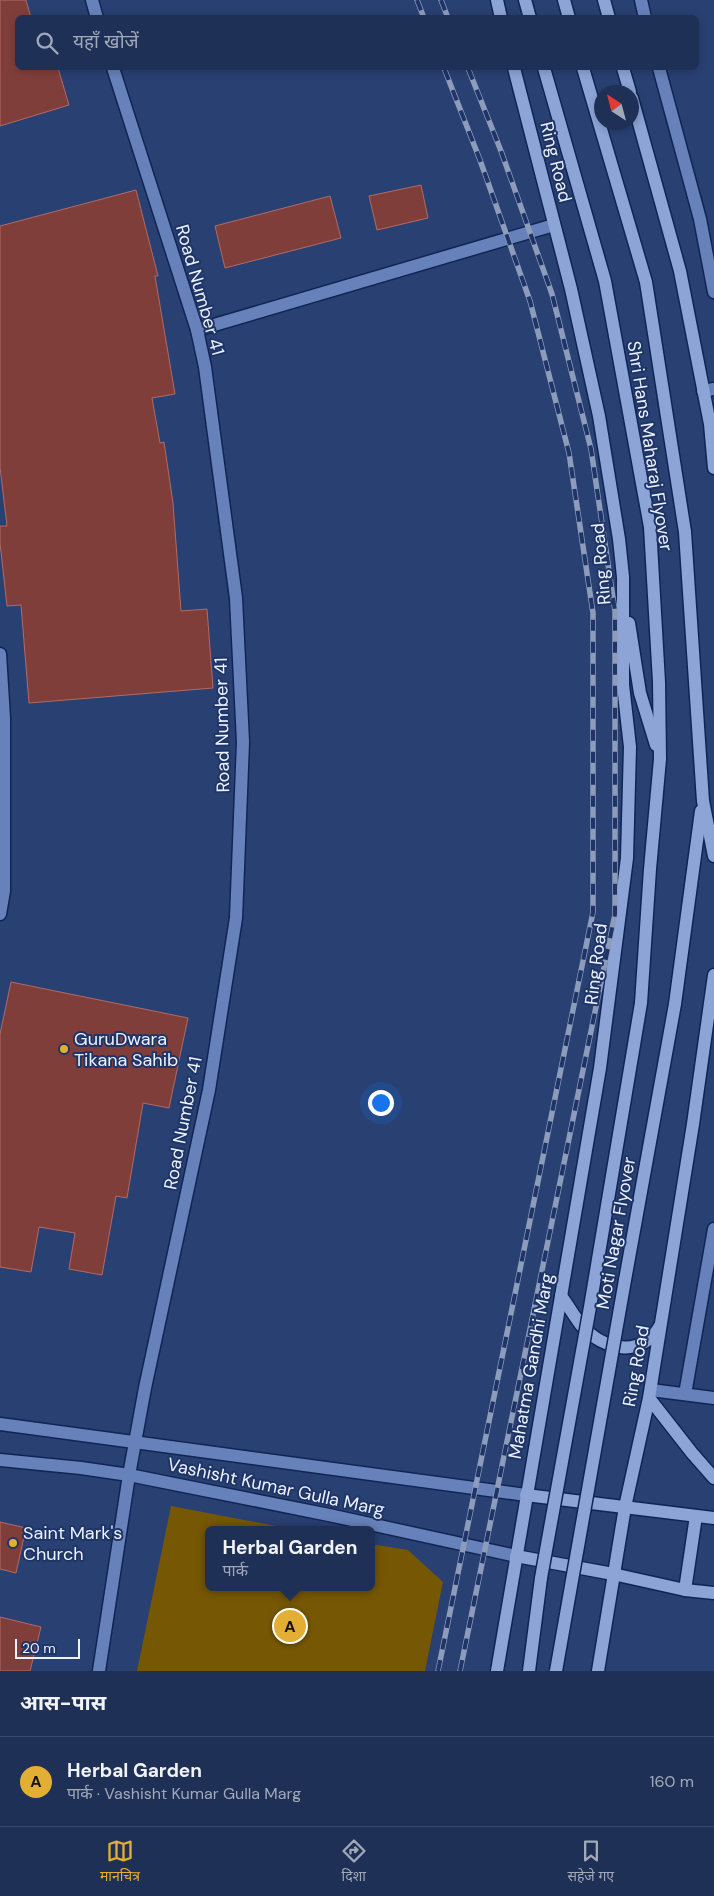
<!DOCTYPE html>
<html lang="hi">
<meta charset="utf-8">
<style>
body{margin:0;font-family:"DM Sans","Noto Sans Devanagari",sans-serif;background:#27385c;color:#f1f3f6}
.compass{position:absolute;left:594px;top:85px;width:45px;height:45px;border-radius:50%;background:#1f3056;box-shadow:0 2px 8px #0003;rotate:324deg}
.scale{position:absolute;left:15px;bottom:12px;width:65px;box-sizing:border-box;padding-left:5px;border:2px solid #ecf2ff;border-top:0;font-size:14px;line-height:18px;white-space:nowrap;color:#ecf2ff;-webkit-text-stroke:4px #1f3567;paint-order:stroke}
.you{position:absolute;left:380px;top:1102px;width:18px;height:18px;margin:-12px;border:4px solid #fff;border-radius:50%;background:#1a73e8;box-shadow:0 0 0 8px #1a73e833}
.badge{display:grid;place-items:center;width:32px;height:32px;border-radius:50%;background:#e2af34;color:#111;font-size:16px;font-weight:700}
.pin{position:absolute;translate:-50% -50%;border:2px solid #fff;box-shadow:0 1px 5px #0006}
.popup{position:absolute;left:205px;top:1526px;width:170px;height:65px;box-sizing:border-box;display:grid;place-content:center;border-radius:8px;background:#1f3056;filter:drop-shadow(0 1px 4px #0005);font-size:16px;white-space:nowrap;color:#a1a9b9}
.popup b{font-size:19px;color:#f1f3f6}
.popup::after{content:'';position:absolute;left:50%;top:100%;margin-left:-10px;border:10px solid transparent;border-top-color:#1f3056}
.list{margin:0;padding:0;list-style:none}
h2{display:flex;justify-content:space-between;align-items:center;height:65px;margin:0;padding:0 20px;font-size:21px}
h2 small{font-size:16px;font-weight:400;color:#a1a9b9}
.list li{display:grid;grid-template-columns:32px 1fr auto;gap:15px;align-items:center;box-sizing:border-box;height:90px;padding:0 20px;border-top:1px solid #3c4b6c}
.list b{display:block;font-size:19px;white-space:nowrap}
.list p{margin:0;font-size:16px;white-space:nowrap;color:#a1a9b9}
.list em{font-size:16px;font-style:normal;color:#a1a9b9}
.icon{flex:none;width:28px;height:28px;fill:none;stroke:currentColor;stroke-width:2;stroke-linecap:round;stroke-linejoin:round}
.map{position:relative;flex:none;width:714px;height:1671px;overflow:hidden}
.search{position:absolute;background:#1f3056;box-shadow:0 2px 8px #0003;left:15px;right:15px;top:15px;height:55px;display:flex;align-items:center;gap:12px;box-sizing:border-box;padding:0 18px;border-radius:8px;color:#a1a9b9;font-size:19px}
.sheet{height:155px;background:#1f3056}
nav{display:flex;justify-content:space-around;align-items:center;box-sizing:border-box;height:70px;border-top:1px solid #3c4b6c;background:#1f3056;font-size:14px;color:#a1a9b9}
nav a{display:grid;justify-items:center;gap:2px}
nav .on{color:#e2af34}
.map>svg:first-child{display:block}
.green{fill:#765704}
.building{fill:#803e3b;stroke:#b16a65}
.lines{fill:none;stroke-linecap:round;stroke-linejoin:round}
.minor-casing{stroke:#112555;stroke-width:15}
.major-casing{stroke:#112555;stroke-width:15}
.minor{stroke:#6782ba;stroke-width:12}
.major{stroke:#8ca4d6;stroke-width:12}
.rail-casing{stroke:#8e9cbc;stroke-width:5.5}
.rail{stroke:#1f3567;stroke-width:4;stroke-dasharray:11;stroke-linecap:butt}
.major-bridge-casing{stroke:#112555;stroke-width:15;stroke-linecap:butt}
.major-bridge{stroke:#8ca4d6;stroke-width:12}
.poi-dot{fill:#e2af34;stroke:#1f3567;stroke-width:2}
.labels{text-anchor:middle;stroke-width:4;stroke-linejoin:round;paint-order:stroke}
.street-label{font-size:18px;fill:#ecf2ff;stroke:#1f3567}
.poi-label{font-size:18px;fill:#ecf2ff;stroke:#1f3567;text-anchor:start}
</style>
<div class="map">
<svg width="714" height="1671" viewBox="0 0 714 1671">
<rect width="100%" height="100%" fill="#294073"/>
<path class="green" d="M 171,1506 L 297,1530 L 209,1530 L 209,1587 L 371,1587 L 371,1544 L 408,1550 L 443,1582 L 425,1671 L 137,1671 Z"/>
<g class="building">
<path d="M 0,0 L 26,0 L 31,18 L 18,18 L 18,68 L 58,68 L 69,105 L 0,126 Z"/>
<path d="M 421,185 L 428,218 L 377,230 L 369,196 Z"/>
<path d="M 136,190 L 158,276 L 155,276 L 175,394 L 152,398 L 160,443 L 164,442 L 173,503 L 181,611 L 207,609 L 213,688 L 29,703 L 21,605 L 7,606 L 0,543 L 0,526 L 7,526 L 0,467 L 0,226 Z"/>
<path d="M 330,196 L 341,238 L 225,268 L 215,226 Z"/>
<path d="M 11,982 L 188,1018 L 169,1108 L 143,1103 L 127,1198 L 116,1196 L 102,1275 L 69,1269 L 75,1233 L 39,1227 L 31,1272 L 0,1267 L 0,1034 Z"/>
<path d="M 0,1522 L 26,1528 L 16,1573 L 0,1569 Z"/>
<path d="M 0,1617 L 41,1627 L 30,1671 L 0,1671 Z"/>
</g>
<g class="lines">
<defs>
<g id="minor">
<path d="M 92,0 L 97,18"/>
<path d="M 641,0 L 645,18"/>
<path d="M 659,68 L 700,219 L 714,292"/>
<path d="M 197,330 L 554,225"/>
<path d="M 703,391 L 714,389"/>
<path d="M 0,654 L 4,718 L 4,891 L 0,914"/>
<path d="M 651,1390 L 714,1398"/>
<path d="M 685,1394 L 714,1229"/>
<path d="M 0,1424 L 526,1495"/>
<path d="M 0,1460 L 81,1468 L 129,1475 L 329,1515 L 516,1556"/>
<path d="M 99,1671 L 129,1475 L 145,1388 L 209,1090 L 236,918 L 243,742 L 236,598 L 205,367 L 197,330 L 113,68"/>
</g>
<g id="major">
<path d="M 497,0 L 501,18"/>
<path d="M 525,0 L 530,18"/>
<path d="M 564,0 L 569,18"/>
<path d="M 604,0 L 609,18"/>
<path d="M 544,68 L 605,281 L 650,527 L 659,682 L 660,759 L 650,869 L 641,1003"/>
<path d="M 583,68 L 646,282 L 685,532 L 703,801 L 714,856"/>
<path d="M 623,68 L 630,92"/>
<path d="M 632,98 L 680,271 L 710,424 L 714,468"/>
<path d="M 629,623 L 640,693 L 656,745"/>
<path d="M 625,1280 L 675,1004 L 701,811"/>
<path d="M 561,1296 C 568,1305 574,1316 581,1325 C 603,1350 641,1359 660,1326"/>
<path d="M 649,1398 L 692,1453 L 714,1478"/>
<path d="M 526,1495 L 714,1518"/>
<path d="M 516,1556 L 613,1574 L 685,1590 L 714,1593"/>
<path d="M 685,1590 L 696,1516"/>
<path d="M 497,1671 L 600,1068 L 627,858 L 630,747 L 623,685 L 623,577 L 619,539 L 599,416 L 571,289 L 514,68"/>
<path d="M 529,1671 L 541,1578"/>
<path d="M 598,1671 L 625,1507 L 649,1398 L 693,1124 L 714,975"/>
</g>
</defs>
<use href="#minor" class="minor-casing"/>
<use href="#major" class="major-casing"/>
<use href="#minor" class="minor"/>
<use href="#major" class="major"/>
<defs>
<g id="rail">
<path d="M 417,0 L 424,18"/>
<path d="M 441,0 L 448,18"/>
<path d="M 438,1671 L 593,912 L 593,613 L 569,453 L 530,301 L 480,160 L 444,68"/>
<path d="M 460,1671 L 615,914 L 615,611 L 591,449 L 552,294 L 501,151 L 468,68"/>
</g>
</defs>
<use href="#rail" class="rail-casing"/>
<use href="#rail" class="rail"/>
<defs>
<g id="major-bridge">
<path d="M 541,1578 L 590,1307 L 641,1003"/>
<path d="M 556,1671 L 625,1280"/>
</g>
</defs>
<use href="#major-bridge" class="major-bridge-casing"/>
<use href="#major-bridge" class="major-bridge"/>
</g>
<g class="poi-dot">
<circle cx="64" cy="1049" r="5"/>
<circle cx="13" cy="1543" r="5"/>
</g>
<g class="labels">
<g class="street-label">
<text transform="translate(556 162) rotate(76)" y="6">Ring Road</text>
<text transform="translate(200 290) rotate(74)" y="6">Road Number 41</text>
<text transform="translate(650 446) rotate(81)" y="6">Shri Hans Maharaj Flyover</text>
<text transform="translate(601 564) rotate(-95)" y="6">Ring Road</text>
<text transform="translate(222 725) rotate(-91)" y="6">Road Number 41</text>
<text transform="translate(596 964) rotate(-83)" y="6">Ring Road</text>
<text transform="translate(183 1123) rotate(-79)" y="6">Road Number 41</text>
<text transform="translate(616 1233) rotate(-80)" y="6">Moti Nagar Flyover</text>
<text transform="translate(531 1366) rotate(-80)" y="6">Mahatma Gandhi Marg</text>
<text transform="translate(636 1366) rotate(-80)" y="6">Ring Road</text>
<text transform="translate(276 1487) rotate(12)" y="6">Vashisht Kumar Gulla Marg</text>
</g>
<g class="poi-label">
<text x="74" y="1045">GuruDwara<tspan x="74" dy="21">Tikana Sahib</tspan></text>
<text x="23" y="1539">Saint Mark's<tspan x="23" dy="21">Church</tspan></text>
</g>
</g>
</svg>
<svg class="compass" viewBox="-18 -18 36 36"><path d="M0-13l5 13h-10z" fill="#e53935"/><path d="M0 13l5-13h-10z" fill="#a1a9b9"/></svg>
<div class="scale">20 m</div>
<div class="you"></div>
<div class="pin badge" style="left:290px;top:1626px">A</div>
<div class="popup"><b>Herbal Garden</b>पार्क</div>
<div class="search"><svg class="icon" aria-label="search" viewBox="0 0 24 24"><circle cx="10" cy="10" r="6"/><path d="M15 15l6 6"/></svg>यहाँ खोजें</div>
</div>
<section class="sheet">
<h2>आस-पास<small></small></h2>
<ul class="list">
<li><span class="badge">A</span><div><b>Herbal Garden</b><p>पार्क · Vashisht Kumar Gulla Marg</p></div><em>160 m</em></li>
</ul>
</section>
<nav>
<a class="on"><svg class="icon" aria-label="map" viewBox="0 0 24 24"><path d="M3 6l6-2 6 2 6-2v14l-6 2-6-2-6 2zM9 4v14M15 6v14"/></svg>मानचित्र</a>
<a><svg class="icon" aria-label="directions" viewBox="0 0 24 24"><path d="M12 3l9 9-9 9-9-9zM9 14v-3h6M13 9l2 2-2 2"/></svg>दिशा</a>
<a><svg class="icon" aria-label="saved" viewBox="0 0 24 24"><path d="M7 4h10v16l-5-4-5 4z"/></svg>सहेजे गए</a>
</nav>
